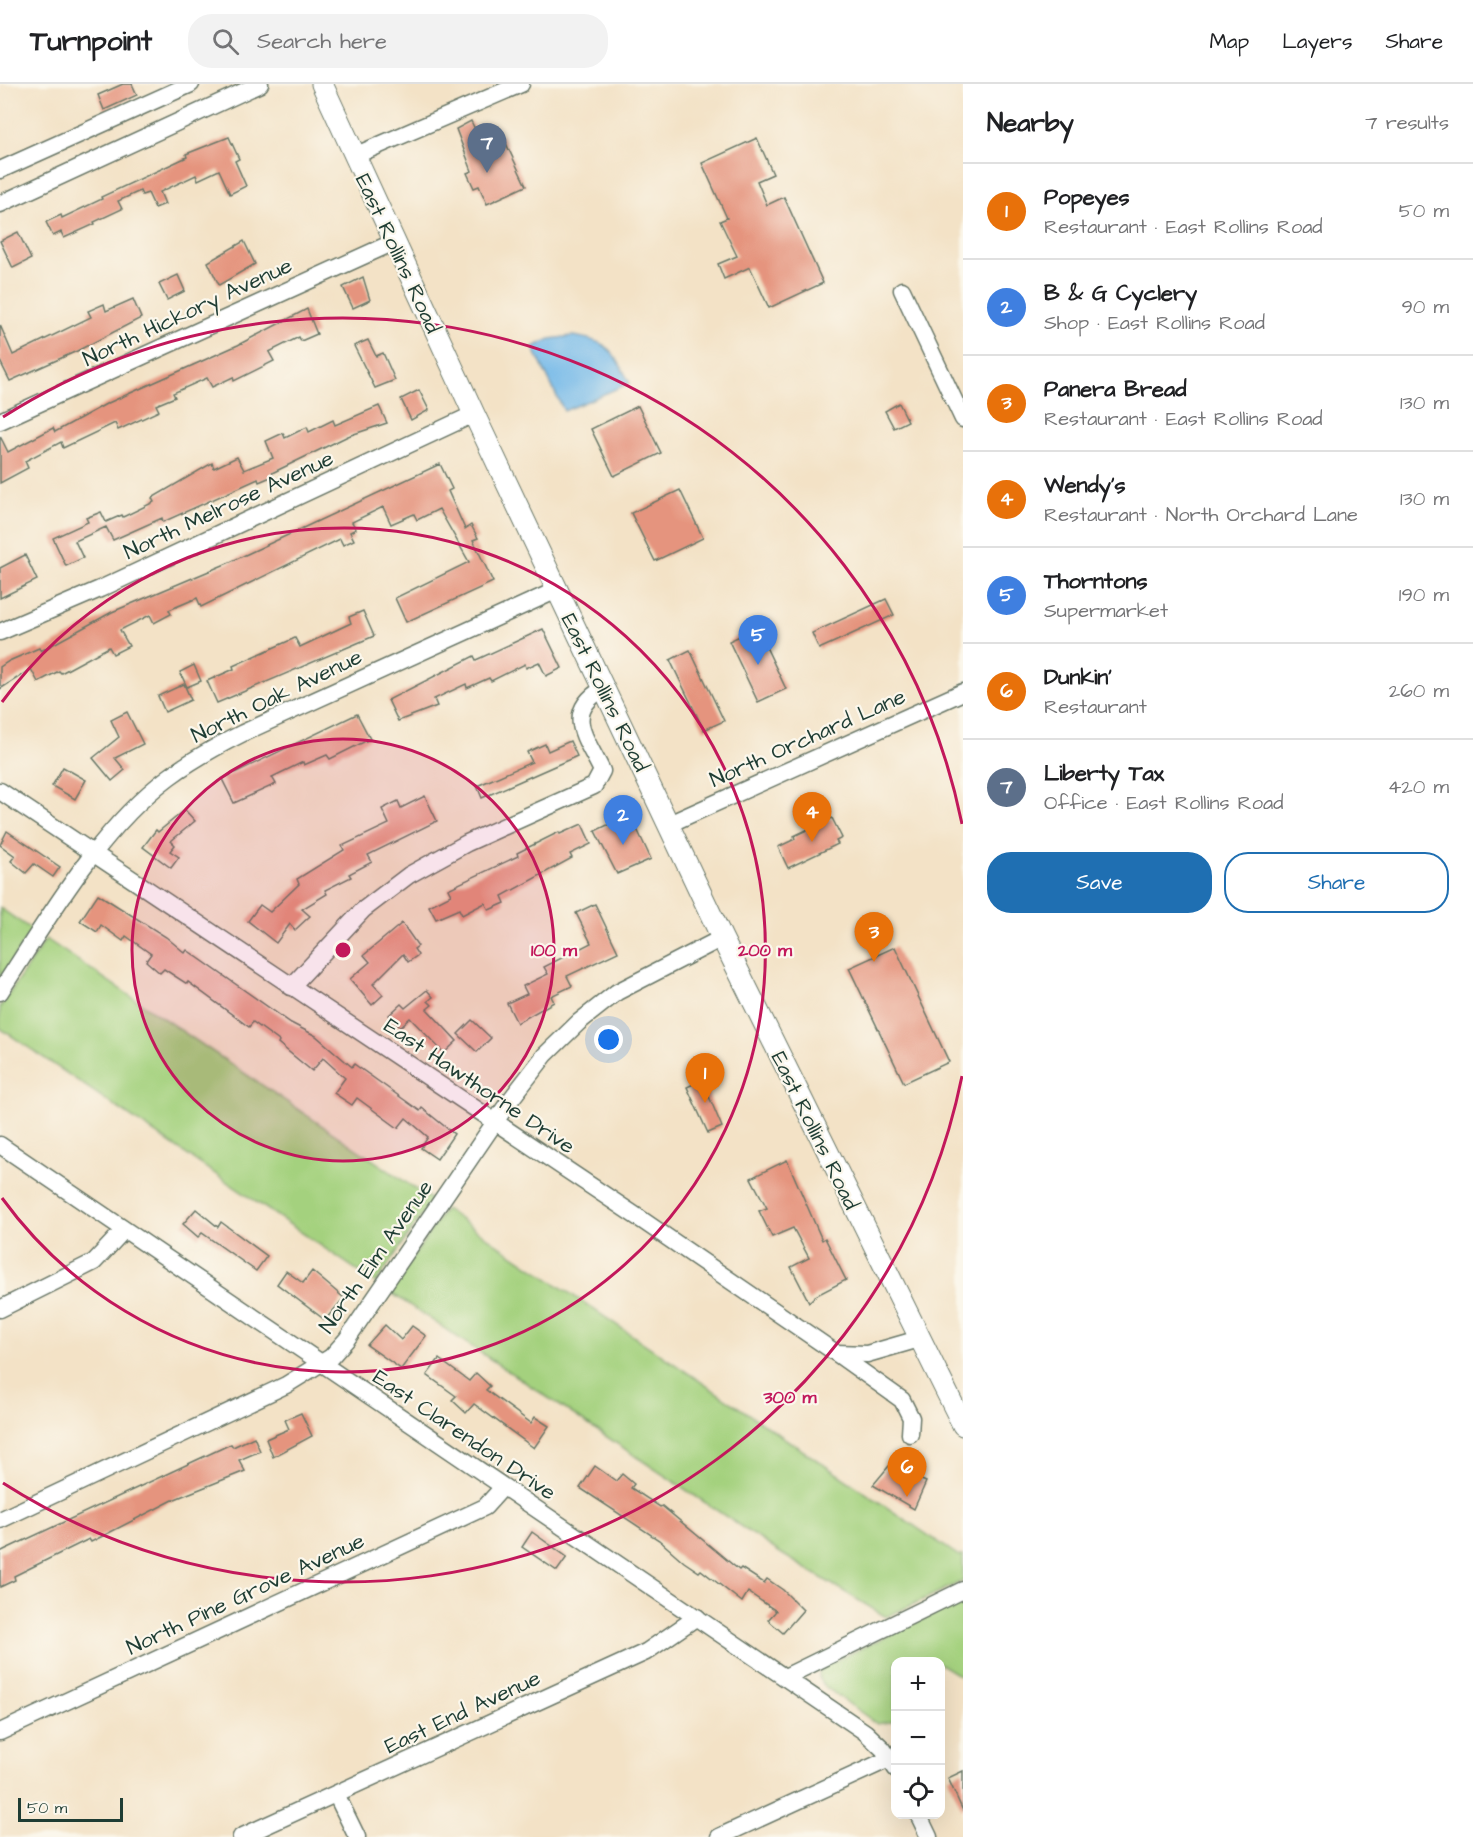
<!DOCTYPE html>
<meta charset="utf-8">
<style>
body{margin:0;font-family:"Architects Daughter",sans-serif;background:#f2f2f2;color:#202124}
.controls{position:absolute;right:18px;bottom:18px;display:grid;overflow:hidden;border-radius:12px;box-shadow:0 6px 24px #0002}
.controls button{width:54px;height:54px;display:grid;place-items:center;padding:0;border:0;border-bottom:2px solid #e0e0e0;background:#fff;color:#202124;font:30px sans-serif}
.scale{position:absolute;left:18px;bottom:15px;width:105px;box-sizing:border-box;padding-left:6px;border:3px solid #1f3d34;border-top:0;font-size:16px;line-height:21px;white-space:nowrap;color:#1f3d34;-webkit-text-stroke:4px #fbf7ec;paint-order:stroke}
.you{position:absolute;left:609px;top:956px;width:21px;height:21px;margin:-15px;border:4px solid #fff;border-radius:50%;background:#1a73e8;box-shadow:0 0 0 9px #1a73e833}
.badge{display:grid;place-items:center;width:39px;height:39px;border-radius:50%;background:#1f6fb2;color:#fff;font-size:20px;font-weight:700}
.pin{position:absolute;translate:-50% -50px;filter:drop-shadow(0 2px 3px #0008)}
.pin::after{content:'';position:absolute;top:32px;width:21px;height:18px;background:inherit;clip-path:polygon(0 0,100% 0,50% 100%)}
.list{margin:0;padding:0;list-style:none}
h2{display:flex;justify-content:space-between;align-items:center;height:78px;margin:0;padding:0 24px;font-size:26px}
h2 small{font-size:20px;font-weight:400;color:#757577}
.list li{display:grid;grid-template-columns:39px 1fr auto;gap:18px;align-items:center;box-sizing:border-box;height:96px;padding:0 24px;border-top:2px solid #e0e0e0}
.list b{display:block;font-size:22px;white-space:nowrap}
.list p{margin:0;font-size:20px;white-space:nowrap;color:#757577}
.list em{font-size:20px;font-style:normal;color:#757577}
.actions{display:flex;gap:12px;padding:18px 24px}
.actions a{flex:1;padding:14px 0;border:2px solid #1f6fb2;border-radius:24px;text-align:center;font-size:21px;color:#1f6fb2}
.actions .main{background:#1f6fb2;color:#fff}
.icon{flex:none;width:33px;height:33px;fill:none;stroke:currentColor;stroke-width:2;stroke-linecap:round;stroke-linejoin:round}
.map{position:relative;flex:none;width:963px;height:1753px;overflow:hidden}
header{display:flex;align-items:center;gap:36px;box-sizing:border-box;height:84px;padding:0 30px;background:#fff;border-bottom:2px solid #e0e0e0}
header strong{font-size:28px}
nav{display:flex;gap:33px;margin-inline-start:auto;font-size:21px}
.search{width:420px;height:54px;background:#f2f2f2;display:flex;align-items:center;gap:15px;box-sizing:border-box;padding:0 21px;border-radius:24px;color:#757577;font-size:22px}
main{display:flex}
aside{flex:1;background:#fff}
.map>svg:first-child{display:block}
.green{fill:#a4d17e;stroke:#628759;stroke-width:1.5}
.water{fill:#71b7e8;stroke:#487a8e;stroke-width:1.5}
.building{fill:#e5947e}
.lines{fill:none;stroke-linecap:round;stroke-linejoin:round}
.minor-casing{stroke:#697767;stroke-width:19}
.major-casing{stroke:#697767;stroke-width:23}
.minor{stroke:#fff;stroke-width:16}
.major{stroke:#fff;stroke-width:21}
.ring{fill:none;stroke:#c2185b;stroke-width:3}
.labels{text-anchor:middle;stroke-width:4.5;stroke-linejoin:round;paint-order:stroke}
.street-label{font-size:22px;fill:#1f3d34;stroke:#fbf7ec}
.centre{fill:#c2185b;stroke:#fbf7ec;stroke-width:3}
.ring-label{font-size:18px;text-anchor:middle;font-weight:bold;fill:#c2185b;stroke:#fbf7ec;stroke-width:4.5;stroke-linejoin:round;paint-order:stroke}
</style>
<header>
<strong>Turnpoint</strong>
<div class="search"><svg class="icon" aria-label="search" viewBox="0 0 24 24"><circle cx="10" cy="10" r="6"/><path d="M15 15l6 6"/></svg>Search here</div>
<nav><a>Map</a><a>Layers</a><a>Share</a></nav>
</header>
<main>
<div class="map">
<svg width="963" height="1753" viewBox="0 0 963 1753">
<rect width="100%" height="100%" fill="#fbf7ec"/>
<filter id="ink" filterUnits="userSpaceOnUse"><feTurbulence type="fractalNoise" baseFrequency=".0167" numOctaves="2"/><feDisplacementMap in="SourceGraphic" scale="12" xChannelSelector="R" yChannelSelector="G"/><feConvolveMatrix kernelMatrix="1 2 1 2 8 2 1 2 1" color-interpolation-filters="sRGB"/></filter>
<filter id="wash" filterUnits="userSpaceOnUse"><feTurbulence type="fractalNoise" baseFrequency=".008" numOctaves="4" result="noise"/><feDisplacementMap in="SourceGraphic" scale="24" xChannelSelector="R" yChannelSelector="G"/><feGaussianBlur stdDeviation="1.35" result="paint"/><feColorMatrix in="noise" values="0 0 0 0 0 0 0 0 0 0 0 0 0 0 0 0 0 1.4 0 .05"/><feComposite in="paint" operator="in"/></filter>
<g filter="url(#wash)">
<rect width="100%" height="100%" fill="#f3e2c6"/>
<g class="green">
<path d="M 0,824 L 32,846 L 0,895 Z"/>
<path d="M 46,855 L 432,1116 L 376,1199 L 0,944 L 0,923 Z"/>
<path d="M 445,1125 L 959,1472 L 963,1471 L 963,1497 L 886,1533 L 782,1470 L 390,1208 Z"/>
<path d="M 963,1516 L 963,1594 L 934,1576 L 896,1578 L 894,1637 L 877,1640 L 823,1601 L 819,1595 L 819,1588 L 826,1581 Z"/>
</g>
<path class="water" d="M 572,252 C 611,257 612,267 630,299 L 564,327 L 533,263 L 550,255 Z"/>
<g id="blocks">
<g class="building">
<path d="M 123,0 L 132,0 L 137,11 L 104,26 L 98,11 Z"/>
<path d="M 471,37 L 482,60 L 502,51 L 526,102 L 487,120 L 479,102 L 474,104 L 467,89 L 472,87 L 456,45 Z"/>
<path d="M 229,53 L 239,75 L 235,77 L 246,102 L 230,110 L 219,86 L 198,96 L 196,91 L 160,108 L 165,120 L 155,124 L 148,109 L 142,111 L 140,107 L 118,117 L 122,125 L 94,138 L 95,140 L 64,154 L 61,148 L 53,152 L 46,138 L 61,131 L 62,134 L 102,115 L 101,113 L 187,73 L 186,70 Z"/>
<path d="M 757,54 L 773,90 L 757,97 L 767,121 L 784,113 L 823,199 L 769,224 L 750,183 L 724,195 L 718,180 L 737,172 L 720,137 L 727,134 L 702,79 Z"/>
<path d="M 18,148 L 31,175 L 13,184 L 0,157 Z"/>
<path d="M 244,157 L 255,180 L 219,201 L 208,178 Z"/>
<path d="M 178,191 L 185,207 L 167,216 L 159,200 Z"/>
<path d="M 363,193 L 370,216 L 353,224 L 343,203 Z"/>
<path d="M 133,215 L 141,234 L 77,267 L 10,297 L 0,277 L 0,241 L 13,271 L 91,233 L 88,227 L 104,220 L 106,227 Z"/>
<path d="M 307,225 L 317,250 L 301,257 L 299,253 L 269,268 L 274,277 L 234,297 L 233,293 L 212,303 L 207,294 L 173,309 L 175,313 L 156,321 L 159,327 L 118,346 L 115,339 L 63,364 L 61,358 L 25,377 L 28,384 L 0,399 L 0,352 L 8,368 L 53,344 L 55,348 L 106,320 L 238,261 Z"/>
<path d="M 368,256 L 376,272 L 383,269 L 395,296 L 375,304 L 354,262 Z"/>
<path d="M 419,306 L 429,326 L 411,336 L 401,315 Z"/>
<path d="M 899,319 L 908,337 L 894,344 L 885,327 Z"/>
<path d="M 379,322 L 387,339 L 348,352 L 272,389 L 273,392 L 259,398 L 258,395 L 163,438 L 162,434 L 113,456 L 106,443 L 75,457 L 83,474 L 66,482 L 53,454 L 88,438 L 86,434 L 101,428 L 106,438 L 122,431 L 123,433 L 154,418 L 152,414 L 212,379 L 214,384 L 237,373 L 244,386 L 273,374 L 266,357 L 283,349 L 285,354 L 307,343 L 309,348 L 333,336 L 335,341 Z"/>
<path d="M 638,322 L 661,369 L 614,392 L 591,345 Z"/>
<path d="M 440,380 L 452,405 L 448,407 L 465,445 L 471,441 L 478,454 L 473,456 L 493,498 L 406,538 L 395,514 L 469,478 L 439,425 L 417,436 L 414,430 L 391,440 L 383,423 L 352,438 L 356,445 L 350,448 L 354,456 L 343,461 L 340,455 L 201,523 L 197,514 L 169,526 L 171,530 L 154,539 L 150,531 L 120,546 L 129,562 L 113,570 L 109,563 L 61,589 L 59,587 L 38,598 L 31,585 L 0,605 L 0,583 L 9,577 L 39,564 L 41,567 L 112,528 L 228,479 Z"/>
<path d="M 680,406 L 703,454 L 655,477 L 631,429 Z"/>
<path d="M 25,471 L 37,496 L 0,514 L 0,484 Z"/>
<path d="M 886,515 L 894,531 L 819,565 L 812,549 Z"/>
<path d="M 363,527 L 374,552 L 217,619 L 207,597 L 234,585 L 233,582 L 295,554 L 300,563 L 351,539 L 349,533 Z"/>
<path d="M 757,544 L 786,605 L 758,618 L 729,557 Z"/>
<path d="M 543,545 L 562,584 L 546,592 L 539,578 L 526,584 L 525,580 L 491,597 L 489,594 L 467,604 L 466,600 L 434,615 L 437,622 L 398,637 L 388,616 L 474,572 L 476,576 Z"/>
<path d="M 690,566 L 724,637 L 704,646 L 670,576 Z"/>
<path d="M 194,581 L 201,597 L 187,603 L 180,588 Z"/>
<path d="M 184,600 L 191,616 L 165,628 L 158,612 Z"/>
<path d="M 127,628 L 143,660 L 115,674 L 125,686 L 112,697 L 93,674 L 119,653 L 111,636 Z"/>
<path d="M 357,630 L 370,655 L 330,675 L 327,671 L 304,681 L 303,678 L 272,693 L 276,700 L 234,719 L 222,695 Z"/>
<path d="M 570,657 L 577,672 L 482,714 L 477,702 L 532,678 L 527,668 L 545,660 L 548,667 Z"/>
<path d="M 63,683 L 86,696 L 75,715 L 52,702 Z"/>
<path d="M 425,712 L 437,737 L 368,771 L 372,778 L 349,790 L 351,793 L 325,806 L 327,810 L 302,825 L 310,832 L 295,846 L 290,840 L 276,859 L 248,837 L 260,821 L 270,828 L 299,800 L 297,795 L 344,766 L 342,762 L 389,740 L 382,725 L 398,717 L 401,724 Z"/>
<path d="M 185,726 L 195,737 L 171,757 L 175,761 L 170,767 L 179,773 L 171,784 L 143,763 L 156,746 L 158,748 Z"/>
<path d="M 630,730 L 651,775 L 617,790 L 595,747 Z"/>
<path d="M 832,734 L 842,754 L 836,757 L 838,760 L 788,784 L 778,763 L 795,755 L 794,752 Z"/>
<path d="M 582,740 L 591,760 L 570,770 L 572,774 L 502,812 L 505,819 L 489,826 L 485,819 L 462,831 L 459,825 L 436,835 L 429,822 L 451,811 L 448,805 L 518,772 L 517,769 L 559,748 L 560,750 Z"/>
<path d="M 7,747 L 60,783 L 53,793 L 34,780 L 26,789 L 11,777 L 15,772 L 0,761 Z"/>
<path d="M 98,810 L 166,853 L 185,869 L 187,866 L 291,939 L 316,952 L 352,983 L 354,980 L 420,1027 L 422,1024 L 454,1050 L 437,1075 L 421,1064 L 428,1053 L 406,1034 L 398,1044 L 357,1014 L 352,1021 L 334,1009 L 345,994 L 323,974 L 312,987 L 278,959 L 279,957 L 253,938 L 249,943 L 188,898 L 187,900 L 164,885 L 160,889 L 146,877 L 151,870 L 126,852 L 123,857 L 101,841 L 97,848 L 80,837 Z"/>
<path d="M 595,820 L 618,868 L 567,892 L 572,902 L 551,912 L 554,918 L 517,939 L 507,919 L 527,910 L 523,902 L 548,890 L 544,883 L 591,859 L 576,829 Z"/>
<path d="M 402,839 L 418,862 L 414,865 L 418,871 L 408,878 L 403,870 L 373,900 L 383,911 L 372,921 L 350,895 L 370,878 L 364,871 Z"/>
<path d="M 895,863 L 949,978 L 904,999 L 849,884 Z"/>
<path d="M 427,906 L 433,913 L 428,917 L 432,921 L 427,925 L 457,957 L 444,969 L 410,934 L 400,943 L 389,931 L 401,920 L 405,924 Z"/>
<path d="M 472,936 L 491,954 L 477,968 L 458,950 Z"/>
<path d="M 702,996 L 722,1043 L 708,1049 L 687,1003 Z"/>
<path d="M 787,1076 L 822,1156 L 825,1154 L 846,1196 L 815,1212 L 809,1218 L 791,1183 L 809,1174 L 793,1144 L 772,1153 L 759,1127 L 767,1124 L 751,1094 Z"/>
<path d="M 196,1125 L 218,1143 L 221,1138 L 267,1172 L 256,1187 L 202,1149 L 198,1153 L 183,1140 Z"/>
<path d="M 286,1187 L 303,1199 L 312,1187 L 344,1214 L 325,1236 L 277,1200 Z"/>
<path d="M 385,1241 L 401,1256 L 412,1242 L 426,1252 L 401,1285 L 367,1261 Z"/>
<path d="M 439,1275 L 469,1297 L 476,1289 L 490,1302 L 486,1306 L 531,1339 L 535,1333 L 549,1342 L 534,1364 L 474,1320 L 466,1329 L 452,1316 L 456,1312 L 427,1291 Z"/>
<path d="M 301,1329 L 312,1352 L 273,1373 L 266,1355 L 289,1345 L 285,1336 Z"/>
<path d="M 254,1353 L 260,1367 L 239,1376 L 245,1387 L 175,1415 L 91,1458 L 89,1455 L 14,1492 L 15,1496 L 0,1503 L 0,1468 L 6,1465 L 231,1360 L 233,1363 Z"/>
<path d="M 595,1382 L 616,1397 L 622,1390 L 634,1400 L 631,1404 L 660,1423 L 662,1422 L 739,1486 L 741,1484 L 764,1499 L 767,1495 L 783,1506 L 803,1526 L 783,1549 L 768,1536 L 776,1527 L 748,1508 L 742,1518 L 701,1486 L 699,1488 L 684,1478 L 659,1456 L 580,1404 Z"/>
<path d="M 889,1382 L 926,1398 L 914,1425 L 873,1401 Z"/>
<path d="M 532,1448 L 567,1473 L 557,1487 L 522,1463 Z"/>
<path d="M 963,1687 L 963,1727 L 948,1694 Z"/>
</g>
</g>
</g>
<g filter="url(#ink)">
<use href="#blocks" fill-opacity="0" stroke="#697767" stroke-width="1.5"/>
<g class="lines">
<defs>
<g id="minor">
<path d="M 354,72 L 521,0"/>
<path d="M 0,86 L 191,0"/>
<path d="M 0,120 L 260,0"/>
<path d="M 902,206 L 963,335"/>
<path d="M 0,337 L 394,158"/>
<path d="M 0,548 L 100,505 L 474,330"/>
<path d="M 0,707 L 639,1134 L 836,1269 L 902,1316 L 911,1334 L 910,1350"/>
<path d="M 669,740 L 963,608"/>
<path d="M 291,903 L 363,826 L 409,791 L 467,759 L 594,702 L 602,687 C 586,653 562,629 604,604"/>
<path d="M 0,908 C 48,835 98,746 169,693 C 193,675 217,662 243,649 L 557,506"/>
<path d="M 0,1061 L 865,1648 L 883,1665 L 896,1685"/>
<path d="M 0,1225 L 94,1178 L 124,1146"/>
<path d="M 836,1269 L 867,1270 L 919,1255"/>
<path d="M 0,1436 L 286,1301 L 331,1273 L 347,1255 L 508,1019 L 545,971 L 579,938 L 617,908 L 722,854"/>
<path d="M 785,1593 L 963,1506"/>
<path d="M 0,1648 L 485,1423 L 503,1403"/>
<path d="M 336,1710 L 357,1753"/>
<path d="M 918,1730 L 929,1753"/>
<path d="M 241,1753 L 646,1568 L 697,1533"/>
<path d="M 719,1753 L 889,1675"/>
</g>
<path id="major" d="M 322,0 L 474,330 L 722,854 L 963,1341"/>
</defs>
<use href="#minor" class="minor-casing"/>
<use href="#major" class="major-casing"/>
<use href="#minor" class="minor"/>
<use href="#major" class="major"/>
</g>
</g>
<circle cx="343" cy="866" r="211" fill="#c2185b" fill-opacity=".12"/>
<g class="ring">
<circle cx="343" cy="866" r="211"/>
<path d="M2 618A422 422 0 1 1 2 1114"/>
<path d="M962 992A632 632 0 0 1 3 1399M3 333A632 632 0 0 1 962 740"/>
</g>
<g class="labels">
<g class="street-label">
<text transform="translate(399 169) rotate(65)" y="8">East Rollins Road</text>
<text transform="translate(187 227) rotate(-25)" y="8">North Hickory Avenue</text>
<text transform="translate(228 420) rotate(-25)" y="8">North Melrose Avenue</text>
<text transform="translate(606 608) rotate(64)" y="8">East Rollins Road</text>
<text transform="translate(276 611) rotate(-26)" y="8">North Oak Avenue</text>
<text transform="translate(807 653) rotate(-24)" y="8">North Orchard Lane</text>
<text transform="translate(480 1001) rotate(34)" y="8">East Hawthorne Drive</text>
<text transform="translate(816 1046) rotate(64)" y="8">East Rollins Road</text>
<text transform="translate(375 1172) rotate(-55)" y="8">North Elm Avenue</text>
<text transform="translate(465 1350) rotate(34)" y="8">East Clarendon Drive</text>
<text transform="translate(245 1509) rotate(-25)" y="8">North Pine Grove Avenue</text>
<text transform="translate(462 1627) rotate(-25)" y="8">East End Avenue</text>
</g>
</g>
<circle cx="343" cy="866" r="9" class="centre"/>
<g class="ring-label">
<text x="554" y="872">100 m</text>
<text x="765" y="872">200 m</text>
<text x="790" y="1319">300 m</text>
</g>
</svg>
<div class="controls">
<button>+</button>
<button>−</button>
<button><svg class="icon" aria-label="locate" viewBox="0 0 24 24"><circle cx="12" cy="12" r="6"/><path d="M12 2v4M12 18v4M2 12h4M18 12h4"/></svg></button>
</div>
<div class="scale">50 m</div>
<div class="you"></div>
<div class="pin badge" style="left:705px;top:1019px;background:#e8710a">1</div>
<div class="pin badge" style="left:623px;top:761px;background:#3f7fe0">2</div>
<div class="pin badge" style="left:874px;top:878px;background:#e8710a">3</div>
<div class="pin badge" style="left:812px;top:758px;background:#e8710a">4</div>
<div class="pin badge" style="left:758px;top:581px;background:#3f7fe0">5</div>
<div class="pin badge" style="left:907px;top:1413px;background:#e8710a">6</div>
<div class="pin badge" style="left:487px;top:89px;background:#5c6f8a">7</div>
</div>
<aside>
<h2>Nearby<small>7 results</small></h2>
<ul class="list">
<li><span class="badge" style="background:#e8710a">1</span><div><b>Popeyes</b><p>Restaurant · East Rollins Road</p></div><em>50 m</em></li>
<li><span class="badge" style="background:#3f7fe0">2</span><div><b>B &amp; G Cyclery</b><p>Shop · East Rollins Road</p></div><em>90 m</em></li>
<li><span class="badge" style="background:#e8710a">3</span><div><b>Panera Bread</b><p>Restaurant · East Rollins Road</p></div><em>130 m</em></li>
<li><span class="badge" style="background:#e8710a">4</span><div><b>Wendy's</b><p>Restaurant · North Orchard Lane</p></div><em>130 m</em></li>
<li><span class="badge" style="background:#3f7fe0">5</span><div><b>Thorntons</b><p>Supermarket</p></div><em>190 m</em></li>
<li><span class="badge" style="background:#e8710a">6</span><div><b>Dunkin'</b><p>Restaurant</p></div><em>260 m</em></li>
<li><span class="badge" style="background:#5c6f8a">7</span><div><b>Liberty Tax</b><p>Office · East Rollins Road</p></div><em>420 m</em></li>
</ul>
<div class="actions"><a class="main">Save</a><a>Share</a></div>
</aside>
</main>
